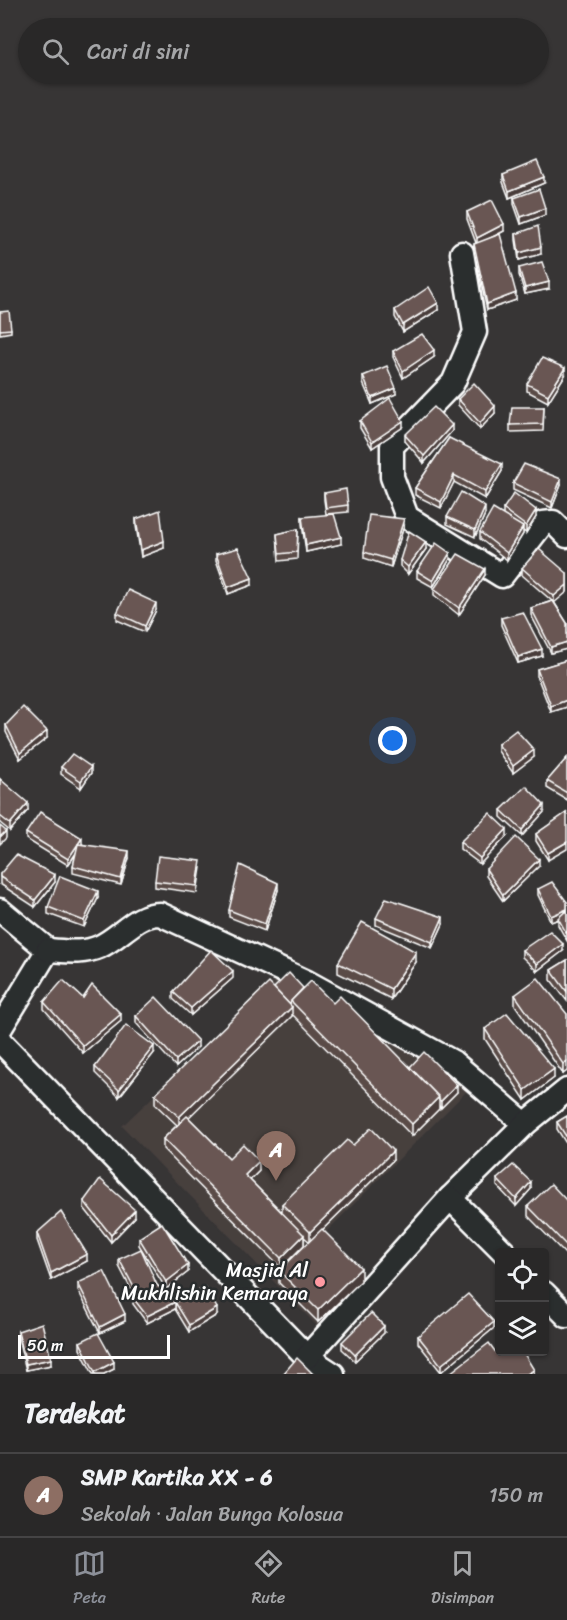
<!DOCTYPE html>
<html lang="id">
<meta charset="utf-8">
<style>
body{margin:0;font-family:Sriracha,sans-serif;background:#313030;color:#f1f3f6}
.controls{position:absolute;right:18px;bottom:18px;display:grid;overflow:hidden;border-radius:6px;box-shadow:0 2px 4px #0004}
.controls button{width:54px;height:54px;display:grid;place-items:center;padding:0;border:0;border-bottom:2px solid #454445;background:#292828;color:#f1f3f6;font:30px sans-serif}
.scale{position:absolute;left:18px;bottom:15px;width:152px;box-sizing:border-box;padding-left:6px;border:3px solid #fff;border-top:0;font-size:16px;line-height:21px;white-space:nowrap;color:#fff;-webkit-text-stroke:4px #2a2d2e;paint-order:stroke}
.you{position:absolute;left:393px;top:741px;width:21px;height:21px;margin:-15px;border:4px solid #fff;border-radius:50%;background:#1a73e8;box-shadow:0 0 0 9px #1a73e833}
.badge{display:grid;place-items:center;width:39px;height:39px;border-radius:50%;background:#8c9099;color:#fff;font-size:20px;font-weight:700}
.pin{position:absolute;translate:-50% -50px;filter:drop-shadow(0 2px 3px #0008)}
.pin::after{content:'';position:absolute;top:32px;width:21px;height:18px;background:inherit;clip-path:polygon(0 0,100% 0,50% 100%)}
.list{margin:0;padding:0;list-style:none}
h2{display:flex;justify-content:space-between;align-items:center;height:78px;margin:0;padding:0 24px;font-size:26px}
h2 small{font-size:20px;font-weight:400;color:#a5a6a8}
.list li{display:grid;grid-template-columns:39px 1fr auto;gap:18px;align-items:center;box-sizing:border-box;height:84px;padding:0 24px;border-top:2px solid #454445}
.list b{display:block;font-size:22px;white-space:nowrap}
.list p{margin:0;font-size:20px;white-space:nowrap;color:#a5a6a8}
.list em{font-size:20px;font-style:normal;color:#a5a6a8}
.icon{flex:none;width:33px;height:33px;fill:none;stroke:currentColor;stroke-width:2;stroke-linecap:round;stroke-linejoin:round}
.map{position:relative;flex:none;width:567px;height:1374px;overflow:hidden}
.search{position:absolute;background:#292828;box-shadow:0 2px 4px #0004;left:18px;right:18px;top:18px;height:66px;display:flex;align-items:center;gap:15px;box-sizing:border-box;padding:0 21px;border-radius:33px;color:#a5a6a8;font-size:22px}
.sheet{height:162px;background:#292828}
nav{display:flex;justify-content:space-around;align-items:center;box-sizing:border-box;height:84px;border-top:2px solid #454445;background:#292828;font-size:16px;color:#a5a6a8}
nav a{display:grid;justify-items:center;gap:3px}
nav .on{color:#8c9099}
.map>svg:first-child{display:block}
.built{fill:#463f3e}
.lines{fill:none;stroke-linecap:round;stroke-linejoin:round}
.minor-casing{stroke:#fff;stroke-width:27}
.minor{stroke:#2a2d2e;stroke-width:22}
.wall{fill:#5a4b47;stroke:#fff;stroke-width:1.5}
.shaded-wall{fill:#4a3d3a;stroke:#fff;stroke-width:1.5}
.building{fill:#695753;stroke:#fff;stroke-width:1.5}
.poi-dot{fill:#ff9aa2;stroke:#2a2d2e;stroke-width:2}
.labels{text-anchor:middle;stroke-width:5;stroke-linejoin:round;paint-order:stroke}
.poi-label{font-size:20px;fill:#fff;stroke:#2a2d2e;text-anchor:end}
</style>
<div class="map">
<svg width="567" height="1374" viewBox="0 0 567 1374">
<rect width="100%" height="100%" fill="#373535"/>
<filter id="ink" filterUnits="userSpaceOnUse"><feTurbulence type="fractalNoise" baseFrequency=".0167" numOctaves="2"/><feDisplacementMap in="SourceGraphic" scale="12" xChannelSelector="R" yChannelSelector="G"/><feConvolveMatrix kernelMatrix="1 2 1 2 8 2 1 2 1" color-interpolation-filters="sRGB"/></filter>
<g filter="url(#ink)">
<path class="built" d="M 281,975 L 424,1052 L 471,1087 L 322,1236 L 365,1280 L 318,1327 L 122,1126 Z"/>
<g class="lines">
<defs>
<g id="minor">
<path d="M 462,253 L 475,332 L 453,383 L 392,446 L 392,477 L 407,517 L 502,576 L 543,523 L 553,522 L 567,536"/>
<path d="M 0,910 L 48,950 L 0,1029"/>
<path d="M 48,950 C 65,951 83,954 99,947 C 120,938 137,913 160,914 L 307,982 L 453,1062 L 525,1124"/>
<path d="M 0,1041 L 307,1357 L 333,1374"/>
<path d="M 450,1198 L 525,1124 L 567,1090"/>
<path d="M 544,1293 L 567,1316"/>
<path d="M 307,1357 L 450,1198 L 504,1252"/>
</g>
</defs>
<use href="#minor" class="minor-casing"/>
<use href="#minor" class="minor"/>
</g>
<g class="wall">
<path d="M 503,175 L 544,183 L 509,198 L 503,182 Z"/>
<path d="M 514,198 L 545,215 L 521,224 L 514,204 Z"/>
<path d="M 467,212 L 504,231 L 493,237 L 516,300 L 487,310 L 474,251 L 474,244 L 476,243 L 467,219 Z"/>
<path d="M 516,234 L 541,254 L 519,260 L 516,240 Z"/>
<path d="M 519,268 L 549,289 L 525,294 L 519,275 Z"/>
<path d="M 395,310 L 438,310 L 403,332 L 395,317 Z"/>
<path d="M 0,312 L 11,329 L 11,332 L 0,334 Z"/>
<path d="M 393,351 L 434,357 L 403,378 L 393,357 Z"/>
<path d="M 565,375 L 548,402 L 527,391 L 527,384 Z"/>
<path d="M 363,376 L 396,394 L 372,404 L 363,383 Z"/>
<path d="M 458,399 L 495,413 L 480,429 L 458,405 Z"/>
<path d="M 544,407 L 543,431 L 510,432 L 510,425 Z"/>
<path d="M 360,421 L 403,427 L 372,448 L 360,428 Z"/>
<path d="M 452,431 L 424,463 L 405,441 L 405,435 Z"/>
<path d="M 449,438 L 502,471 L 485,499 L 454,482 L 441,508 L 415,495 L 415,488 Z"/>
<path d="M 513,483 L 561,485 L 552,508 L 513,490 Z"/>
<path d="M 324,493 L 348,505 L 348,512 L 326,514 L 324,500 Z"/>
<path d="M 503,509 L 536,517 L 526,533 L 523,531 L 523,534 L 507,560 L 480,539 L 480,532 L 503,515 Z"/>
<path d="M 485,514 L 475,537 L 447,524 L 447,517 Z"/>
<path d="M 302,517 L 341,544 L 306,552 L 302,524 Z"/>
<path d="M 136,519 L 164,548 L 141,557 L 136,526 Z"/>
<path d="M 404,526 L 391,567 L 364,558 L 364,552 Z"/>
<path d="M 298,529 L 297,559 L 279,561 L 277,534 Z"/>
<path d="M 426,549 L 408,574 L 400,566 L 400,560 Z"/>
<path d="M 216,554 L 252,585 L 228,594 L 216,560 Z"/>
<path d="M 450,559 L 433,587 L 417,578 L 417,571 Z"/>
<path d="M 522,568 L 567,573 L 567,592 L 554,602 L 567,623 L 567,649 L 551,653 L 531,615 L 531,608 L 552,601 L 522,575 Z"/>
<path d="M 485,575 L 459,615 L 434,595 L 434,589 Z"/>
<path d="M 156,610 L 145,632 L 117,620 L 117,613 Z"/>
<path d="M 501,618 L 542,656 L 518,663 L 501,625 Z"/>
<path d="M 567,660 L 567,707 L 551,712 L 537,676 L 537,669 Z"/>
<path d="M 6,725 L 47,738 L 20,759 L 6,732 Z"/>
<path d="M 498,744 L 534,757 L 513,773 L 498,751 Z"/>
<path d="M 567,758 L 567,800 L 547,788 L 547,781 Z"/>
<path d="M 61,767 L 91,773 L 81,788 L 61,774 Z"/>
<path d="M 0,779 L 28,810 L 10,831 L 0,823 Z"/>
<path d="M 501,810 L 544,812 L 522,836 L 501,817 Z"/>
<path d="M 566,813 L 548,860 L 536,841 L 536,834 Z"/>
<path d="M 26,833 L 82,844 L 129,858 L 121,885 L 73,873 L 73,866 L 76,854 L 68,865 L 26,839 Z"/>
<path d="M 507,836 L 480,864 L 460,849 L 460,842 Z"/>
<path d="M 539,866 L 503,901 L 486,876 L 486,869 Z"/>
<path d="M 201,868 L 197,893 L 155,887 L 155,881 Z"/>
<path d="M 0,874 L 55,882 L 35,907 L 0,884 Z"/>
<path d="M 538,889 L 567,902 L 567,941 L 558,925 L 558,919 L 551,922 L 538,895 Z"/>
<path d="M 278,890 L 265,931 L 229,917 L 229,910 Z"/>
<path d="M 98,898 L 84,927 L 48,914 L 48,907 Z"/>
<path d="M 376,918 L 443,924 L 432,948 L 376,925 Z"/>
<path d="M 522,950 L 563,951 L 537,971 L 522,957 Z"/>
<path d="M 567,960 L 567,1001 L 551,980 L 551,970 Z"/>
<path d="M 416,962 L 391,999 L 338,973 L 338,963 Z"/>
<path d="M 233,978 L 191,1015 L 173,999 L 173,992 Z"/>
<path d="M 274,988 L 303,988 L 333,1003 L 410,1067 L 457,1092 L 441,1108 L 439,1106 L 439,1109 L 412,1136 L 292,1014 L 292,1016 L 188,1117 L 229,1158 L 259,1171 L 250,1180 L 282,1212 L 282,1204 L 353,1145 L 393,1160 L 322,1230 L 361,1281 L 318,1322 L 279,1283 L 279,1271 L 310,1242 L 304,1237 L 304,1245 L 281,1268 L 163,1149 L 163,1139 L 177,1125 L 155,1104 L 155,1094 Z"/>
<path d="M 515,995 L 567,1014 L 563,1074 L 515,1005 Z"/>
<path d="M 44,1002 L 121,1021 L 83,1053 L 44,1009 Z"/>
<path d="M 136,1016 L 198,1047 L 176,1067 L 136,1023 Z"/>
<path d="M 485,1029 L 554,1078 L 525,1100 L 485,1039 Z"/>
<path d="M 154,1053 L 119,1097 L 95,1073 L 95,1067 Z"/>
<path d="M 567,1116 L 567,1145 L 557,1129 L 557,1122 Z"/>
<path d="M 497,1179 L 531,1189 L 516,1206 L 497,1186 Z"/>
<path d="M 84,1201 L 135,1217 L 111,1242 L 84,1208 Z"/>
<path d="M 567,1201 L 567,1256 L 528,1216 L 528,1206 Z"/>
<path d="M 37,1233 L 87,1261 L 51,1280 L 37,1240 Z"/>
<path d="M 139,1238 L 188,1272 L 166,1289 L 139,1245 Z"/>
<path d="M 119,1259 L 157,1285 L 175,1309 L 147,1323 L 133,1304 L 133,1298 L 135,1297 L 119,1266 Z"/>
<path d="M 78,1283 L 125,1321 L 100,1333 L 78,1290 Z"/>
<path d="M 175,1302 L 217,1315 L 189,1332 L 175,1309 Z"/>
<path d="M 494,1328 L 441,1372 L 418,1343 L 418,1336 Z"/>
<path d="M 18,1331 L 51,1365 L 26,1370 L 18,1338 Z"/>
<path d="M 384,1333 L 355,1361 L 342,1349 L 342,1342 Z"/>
<path d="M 80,1342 L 114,1369 L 104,1374 L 93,1374 L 80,1349 Z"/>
</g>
<g class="shaded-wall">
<path d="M 544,177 L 544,183 L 509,198 L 509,191 Z"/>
<path d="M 545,208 L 545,215 L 521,224 L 521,217 Z"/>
<path d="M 504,224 L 504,231 L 477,245 L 477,238 Z"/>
<path d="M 541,247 L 541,254 L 519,260 L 519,253 Z"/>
<path d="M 549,282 L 549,289 L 525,294 L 525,288 Z"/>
<path d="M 516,293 L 516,300 L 487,310 L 487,304 Z"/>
<path d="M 438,303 L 438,310 L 403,332 L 403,325 Z"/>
<path d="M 434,350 L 434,357 L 403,378 L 403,371 Z"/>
<path d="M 565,368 L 565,375 L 548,402 L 548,395 Z"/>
<path d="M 396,388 L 396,394 L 372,404 L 372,398 Z"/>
<path d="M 495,406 L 495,413 L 480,429 L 480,423 Z"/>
<path d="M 403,421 L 403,427 L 372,448 L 372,442 Z"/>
<path d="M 452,425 L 452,431 L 424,463 L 424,456 Z"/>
<path d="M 502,464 L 502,471 L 485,499 L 485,492 Z"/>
<path d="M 454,475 L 454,482 L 441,508 L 441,502 Z"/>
<path d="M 561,479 L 561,485 L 552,508 L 552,502 Z"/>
<path d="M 485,507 L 485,514 L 475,537 L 475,530 Z"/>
<path d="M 536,510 L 536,517 L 526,533 L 526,526 Z"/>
<path d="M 404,519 L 404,526 L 391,567 L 391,560 Z"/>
<path d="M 523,527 L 523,534 L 507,560 L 507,553 Z"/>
<path d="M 341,537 L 341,544 L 306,552 L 306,545 Z"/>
<path d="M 164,541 L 164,548 L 141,557 L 141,550 Z"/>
<path d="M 426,542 L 426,549 L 408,574 L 408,567 Z"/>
<path d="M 450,553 L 450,559 L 433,587 L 433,581 Z"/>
<path d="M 485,569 L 485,575 L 459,615 L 459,608 Z"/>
<path d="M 252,578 L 252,585 L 228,594 L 228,587 Z"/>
<path d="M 567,585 L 567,592 L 554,603 L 554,596 Z"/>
<path d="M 156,603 L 156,610 L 145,632 L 145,626 Z"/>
<path d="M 567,642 L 567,649 L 551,653 L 551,647 Z"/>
<path d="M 542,649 L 542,656 L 518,663 L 518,657 Z"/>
<path d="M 567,700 L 567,707 L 551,712 L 551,706 Z"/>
<path d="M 47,731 L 47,738 L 20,759 L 20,753 Z"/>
<path d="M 534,750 L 534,757 L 513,773 L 513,766 Z"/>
<path d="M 91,767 L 91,773 L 81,788 L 81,781 Z"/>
<path d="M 28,803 L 28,810 L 10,831 L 10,824 Z"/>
<path d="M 544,805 L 544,812 L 522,836 L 522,830 Z"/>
<path d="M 507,829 L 507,836 L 480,864 L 480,858 Z"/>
<path d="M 6,831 L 6,838 L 0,844 L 0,837 Z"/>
<path d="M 82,838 L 82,844 L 68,865 L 68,859 Z"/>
<path d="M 567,842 L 567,849 L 548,860 L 548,853 Z"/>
<path d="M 129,851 L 129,858 L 121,885 L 121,879 Z"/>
<path d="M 539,859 L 539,866 L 503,901 L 503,895 Z"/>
<path d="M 55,875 L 55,882 L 35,907 L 35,900 Z"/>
<path d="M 278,883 L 278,890 L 265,931 L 265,924 Z"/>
<path d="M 98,891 L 98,898 L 84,927 L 84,921 Z"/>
<path d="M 567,909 L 567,916 L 551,922 L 551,916 Z"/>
<path d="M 443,917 L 443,924 L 432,948 L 432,942 Z"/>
<path d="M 563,944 L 563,951 L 537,971 L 537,964 Z"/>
<path d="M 416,952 L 416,962 L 391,999 L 391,989 Z"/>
<path d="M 233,971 L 233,978 L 191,1015 L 191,1008 Z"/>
<path d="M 292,1007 L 292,1016 L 179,1127 L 179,1117 Z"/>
<path d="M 121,1014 L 121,1021 L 83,1053 L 83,1046 Z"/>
<path d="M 198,1041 L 198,1047 L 176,1067 L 176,1060 Z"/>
<path d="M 154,1046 L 154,1053 L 119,1097 L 119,1090 Z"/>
<path d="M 567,1061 L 567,1071 L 563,1074 L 563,1064 Z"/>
<path d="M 554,1069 L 554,1078 L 525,1100 L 525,1090 Z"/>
<path d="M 457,1085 L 457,1092 L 441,1108 L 441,1101 Z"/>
<path d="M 439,1097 L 439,1109 L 412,1136 L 412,1124 Z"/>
<path d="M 393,1151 L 393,1160 L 310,1242 L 310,1232 Z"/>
<path d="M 259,1161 L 259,1171 L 245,1185 L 245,1175 Z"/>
<path d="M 531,1182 L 531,1189 L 516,1206 L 516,1199 Z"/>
<path d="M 135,1210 L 135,1217 L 111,1242 L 111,1235 Z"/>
<path d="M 304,1235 L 304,1245 L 281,1268 L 281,1258 Z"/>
<path d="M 87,1254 L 87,1261 L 51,1280 L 51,1273 Z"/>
<path d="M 188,1265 L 188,1272 L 166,1289 L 166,1282 Z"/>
<path d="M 361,1268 L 361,1281 L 318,1322 L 318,1310 Z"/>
<path d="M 175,1302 L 175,1309 L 147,1323 L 147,1316 Z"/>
<path d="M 217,1308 L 217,1315 L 189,1332 L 189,1325 Z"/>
<path d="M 125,1314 L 125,1321 L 100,1333 L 100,1327 Z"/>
<path d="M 494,1322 L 494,1328 L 441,1372 L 441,1365 Z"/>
<path d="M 384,1326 L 384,1333 L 355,1361 L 355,1355 Z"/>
<path d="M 51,1359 L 51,1365 L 26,1370 L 26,1364 Z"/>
<path d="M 114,1362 L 114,1369 L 104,1374 L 95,1374 L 95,1372 Z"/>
<path d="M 534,1370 L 534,1374 L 527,1374 Z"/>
</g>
<g class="building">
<path d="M 537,161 L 544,177 L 509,191 L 503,175 Z"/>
<path d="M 539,189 L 545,208 L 521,217 L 514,198 Z"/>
<path d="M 492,200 L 504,224 L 477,238 L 467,212 Z"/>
<path d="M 538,226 L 541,247 L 519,253 L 516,234 Z"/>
<path d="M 500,234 L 516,293 L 487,304 L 474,244 Z"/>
<path d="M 542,262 L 549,282 L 525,288 L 519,268 Z"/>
<path d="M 429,287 L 438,303 L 403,325 L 395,310 Z"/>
<path d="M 9,311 L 11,329 L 0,330 L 0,312 Z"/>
<path d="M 422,334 L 434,350 L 403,371 L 393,351 Z"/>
<path d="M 542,358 L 565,368 L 548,395 L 527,384 Z"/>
<path d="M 387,366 L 396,388 L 372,398 L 363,376 Z"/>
<path d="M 474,383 L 495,406 L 480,423 L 458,399 Z"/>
<path d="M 390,398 L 403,421 L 372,442 L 360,421 Z"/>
<path d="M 434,407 L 452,425 L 424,456 L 405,435 Z"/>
<path d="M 512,407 L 544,407 L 543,424 L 510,425 Z"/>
<path d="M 449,438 L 502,464 L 485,492 L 454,475 L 441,502 L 415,488 Z"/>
<path d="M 524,464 L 561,479 L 552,502 L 513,483 Z"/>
<path d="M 346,489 L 348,505 L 326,508 L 324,493 Z"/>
<path d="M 461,492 L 485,507 L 475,530 L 447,517 Z"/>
<path d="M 514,493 L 536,510 L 526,526 L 503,509 Z"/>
<path d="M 493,509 L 523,527 L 507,553 L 480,532 Z"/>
<path d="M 160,510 L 164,541 L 141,550 L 136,519 Z"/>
<path d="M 334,514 L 341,537 L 306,545 L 302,517 Z"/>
<path d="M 369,515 L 404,519 L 391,560 L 364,552 Z"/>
<path d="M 298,529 L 297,552 L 279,554 L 277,534 Z"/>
<path d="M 409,531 L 426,542 L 408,567 L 400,560 Z"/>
<path d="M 436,543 L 450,553 L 433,581 L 417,571 Z"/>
<path d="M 238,548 L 252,578 L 228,587 L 216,554 Z"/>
<path d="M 539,549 L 567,573 L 567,585 L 554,596 L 522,568 Z"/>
<path d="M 458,554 L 485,569 L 459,608 L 434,589 Z"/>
<path d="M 128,590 L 156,603 L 145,626 L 117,613 Z"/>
<path d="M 553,601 L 567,623 L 567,642 L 551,647 L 531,608 Z"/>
<path d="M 523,612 L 542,649 L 518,657 L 501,618 Z"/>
<path d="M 567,660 L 567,700 L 551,706 L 537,669 Z"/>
<path d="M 23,707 L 47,731 L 20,753 L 6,725 Z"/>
<path d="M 516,730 L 534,750 L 513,766 L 498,744 Z"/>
<path d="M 72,754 L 91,767 L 81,781 L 61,767 Z"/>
<path d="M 567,758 L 567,793 L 547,781 Z"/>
<path d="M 0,779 L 28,803 L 10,824 L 0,816 Z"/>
<path d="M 526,786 L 544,805 L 522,830 L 501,810 Z"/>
<path d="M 40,812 L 82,838 L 68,859 L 26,833 Z"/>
<path d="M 490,813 L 507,829 L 480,858 L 460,842 Z"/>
<path d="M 566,813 L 567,815 L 567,842 L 548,853 L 536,834 Z"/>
<path d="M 0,826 L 6,831 L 0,837 Z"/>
<path d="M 516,837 L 539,859 L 503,895 L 486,869 Z"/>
<path d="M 78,844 L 129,851 L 121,879 L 73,866 Z"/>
<path d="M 16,855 L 55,875 L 35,900 L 0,877 L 0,874 Z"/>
<path d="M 158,856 L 201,861 L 197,886 L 155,881 Z"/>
<path d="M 240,865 L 278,883 L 265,924 L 229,910 Z"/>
<path d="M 60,876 L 98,891 L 84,921 L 48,907 Z"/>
<path d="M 552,882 L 567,902 L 567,909 L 551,916 L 538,889 Z"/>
<path d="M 386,898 L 443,917 L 432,942 L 376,918 Z"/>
<path d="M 567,910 L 567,934 L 558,918 Z"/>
<path d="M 362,922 L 416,952 L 391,989 L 338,963 Z"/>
<path d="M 550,931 L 563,944 L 537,964 L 522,950 Z"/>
<path d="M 211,950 L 233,971 L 191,1008 L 173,992 Z"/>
<path d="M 567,960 L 567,992 L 551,970 Z"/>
<path d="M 289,973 L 303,988 L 291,1001 L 290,1005 L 274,988 Z"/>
<path d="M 538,978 L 567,1014 L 567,1061 L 563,1064 L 515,995 Z"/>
<path d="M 63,980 L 83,998 L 92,985 L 121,1014 L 83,1046 L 44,1002 Z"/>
<path d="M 311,981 L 333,1003 L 340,996 L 439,1097 L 412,1124 L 291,1001 Z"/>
<path d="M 269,983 L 292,1007 L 179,1117 L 155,1094 Z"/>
<path d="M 156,997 L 198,1041 L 176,1060 L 136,1016 Z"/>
<path d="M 507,1013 L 554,1069 L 525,1090 L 485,1029 Z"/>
<path d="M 126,1025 L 154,1046 L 119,1090 L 95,1067 Z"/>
<path d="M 424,1052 L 457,1085 L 441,1101 L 439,1100 L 439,1097 L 410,1067 Z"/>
<path d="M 187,1116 L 229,1158 L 243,1144 L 259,1161 L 245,1175 L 304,1235 L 281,1258 L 163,1139 Z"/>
<path d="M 567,1116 L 567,1138 L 557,1122 Z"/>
<path d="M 371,1128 L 393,1151 L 310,1232 L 282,1204 L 347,1140 L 353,1145 Z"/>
<path d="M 513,1165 L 531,1182 L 516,1199 L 497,1179 Z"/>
<path d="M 100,1179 L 135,1210 L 111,1235 L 84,1201 Z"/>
<path d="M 551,1184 L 567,1201 L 567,1246 L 528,1206 Z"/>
<path d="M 61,1212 L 87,1254 L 51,1273 L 37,1233 Z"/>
<path d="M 162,1223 L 188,1265 L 166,1282 L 139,1238 Z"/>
<path d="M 322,1229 L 361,1268 L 318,1310 L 279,1271 Z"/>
<path d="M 141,1249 L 157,1285 L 175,1302 L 147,1316 L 133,1298 L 138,1295 L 119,1259 Z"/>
<path d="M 104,1271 L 125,1314 L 100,1327 L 78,1283 Z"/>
<path d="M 205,1287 L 217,1308 L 189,1325 L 175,1302 Z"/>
<path d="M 468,1294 L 494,1322 L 441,1365 L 418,1336 Z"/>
<path d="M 371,1313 L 384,1326 L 355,1355 L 342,1342 Z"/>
<path d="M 42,1323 L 51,1359 L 26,1364 L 18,1331 Z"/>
<path d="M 98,1333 L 114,1362 L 95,1372 L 80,1342 Z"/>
<path d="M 489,1343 L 497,1354 L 502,1352 L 523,1352 L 534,1370 L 527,1374 L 451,1374 L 450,1373 Z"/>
<path d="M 297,1358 L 313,1374 L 283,1374 Z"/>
</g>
</g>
<circle class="poi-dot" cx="320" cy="1282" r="6"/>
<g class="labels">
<g class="poi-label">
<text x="308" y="1277">Masjid Al<tspan x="308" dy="23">Mukhlishin Kemaraya</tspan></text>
</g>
</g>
</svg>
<div class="controls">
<button><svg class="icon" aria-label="locate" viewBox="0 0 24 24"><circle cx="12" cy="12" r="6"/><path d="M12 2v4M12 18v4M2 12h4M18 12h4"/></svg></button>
<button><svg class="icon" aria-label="layers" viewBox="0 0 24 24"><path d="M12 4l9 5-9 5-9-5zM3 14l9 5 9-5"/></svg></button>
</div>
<div class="scale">50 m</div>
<div class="you"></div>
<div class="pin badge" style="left:276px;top:1181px;background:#8d6e63">A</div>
<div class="search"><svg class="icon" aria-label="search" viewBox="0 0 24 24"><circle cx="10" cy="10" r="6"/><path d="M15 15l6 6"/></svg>Cari di sini</div>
</div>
<section class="sheet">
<h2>Terdekat<small></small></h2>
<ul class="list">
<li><span class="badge" style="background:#8d6e63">A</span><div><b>SMP Kartika XX - 6</b><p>Sekolah · Jalan Bunga Kolosua</p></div><em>150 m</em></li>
</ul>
</section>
<nav>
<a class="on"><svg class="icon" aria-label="map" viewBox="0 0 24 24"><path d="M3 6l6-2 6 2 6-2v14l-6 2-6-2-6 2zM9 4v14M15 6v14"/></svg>Peta</a>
<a><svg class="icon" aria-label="directions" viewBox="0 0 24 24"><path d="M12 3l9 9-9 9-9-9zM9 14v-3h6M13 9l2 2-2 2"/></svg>Rute</a>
<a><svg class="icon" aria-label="saved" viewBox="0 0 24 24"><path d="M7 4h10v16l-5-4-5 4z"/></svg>Disimpan</a>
</nav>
